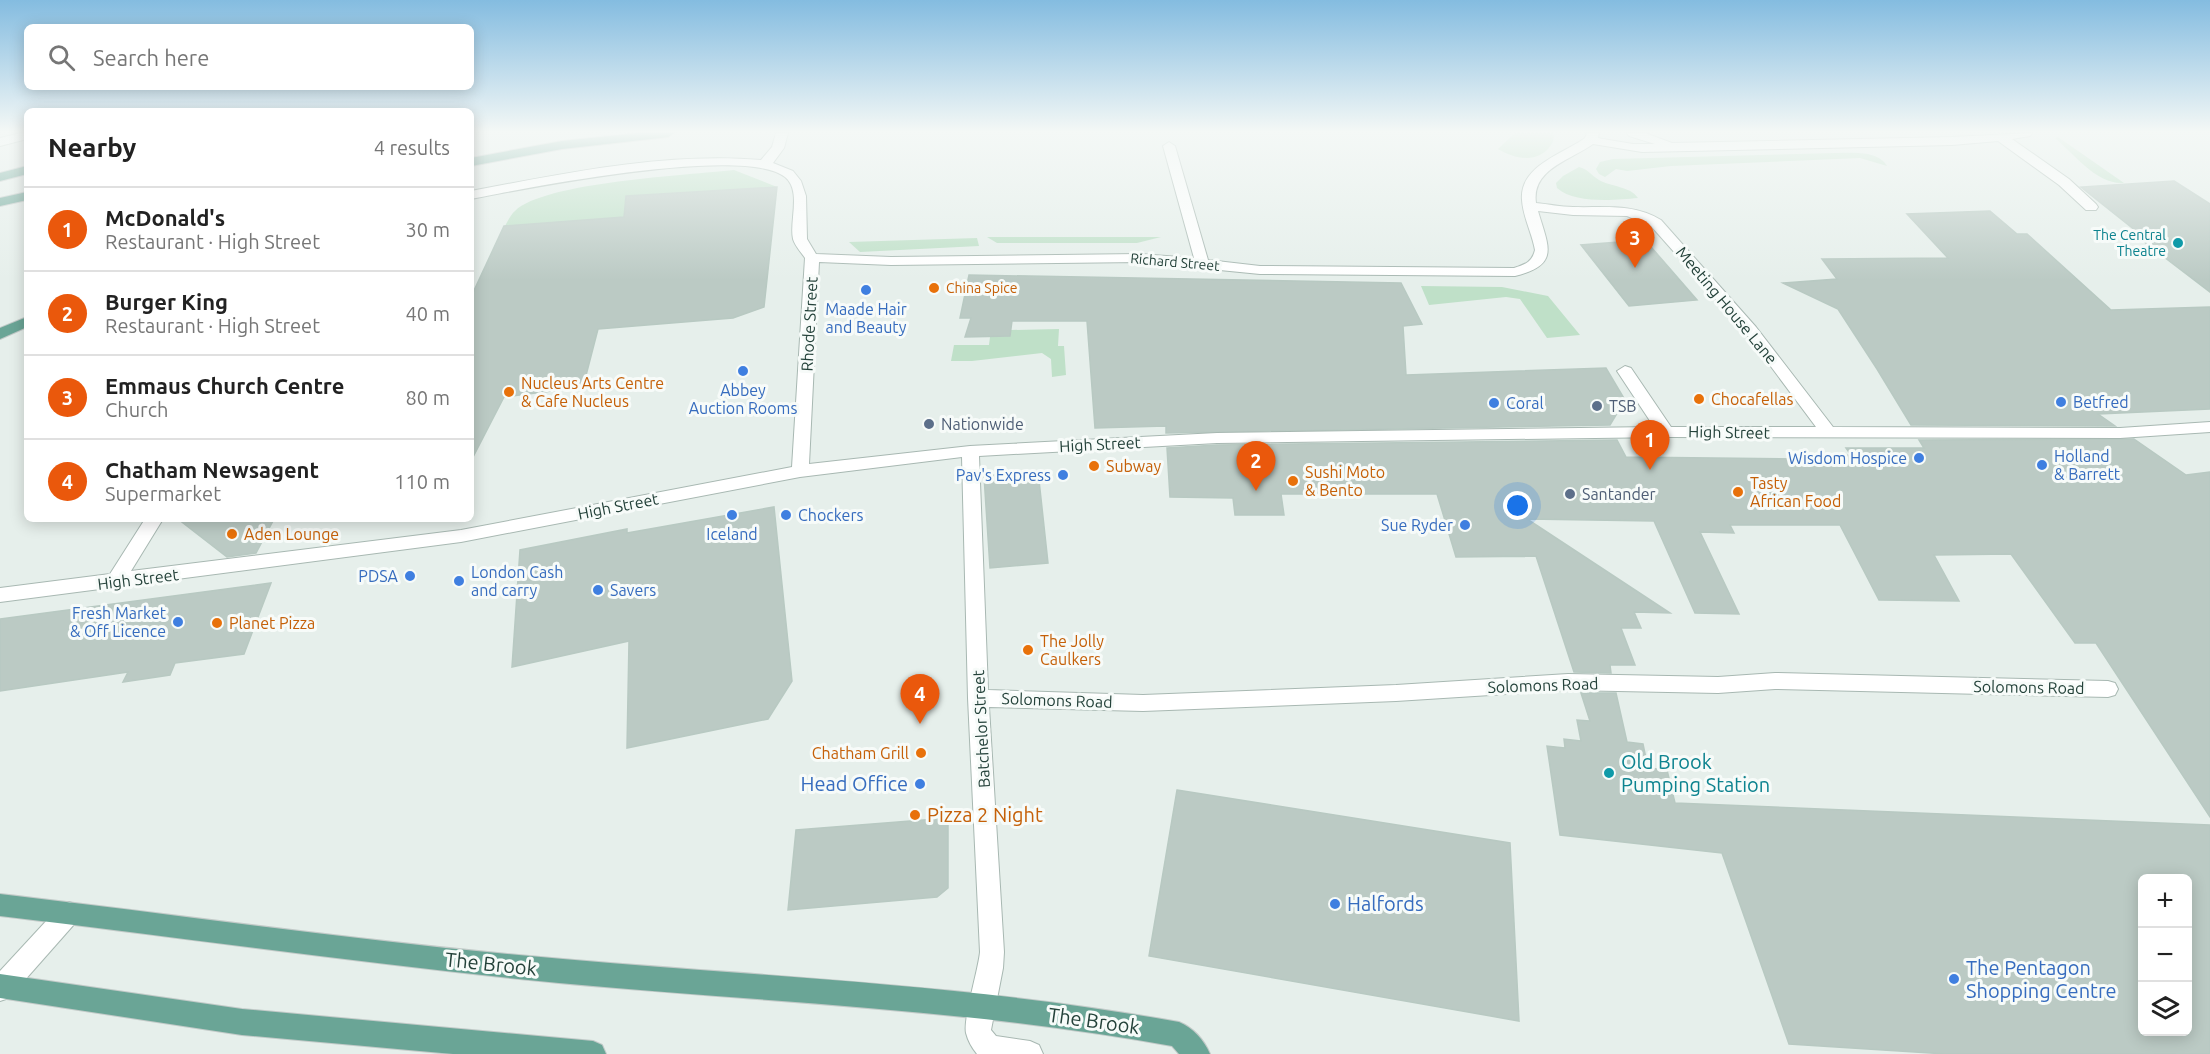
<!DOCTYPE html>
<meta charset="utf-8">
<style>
body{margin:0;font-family:Ubuntu,sans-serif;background:#f6f6f6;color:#222}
.controls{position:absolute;right:18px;bottom:18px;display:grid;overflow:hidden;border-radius:9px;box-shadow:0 3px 15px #0003}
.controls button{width:54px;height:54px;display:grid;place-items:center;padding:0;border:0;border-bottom:2px solid #e0e0e0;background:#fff;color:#222;font:30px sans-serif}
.you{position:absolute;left:1518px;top:506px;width:21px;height:21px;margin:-15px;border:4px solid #fff;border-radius:50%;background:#1a73e8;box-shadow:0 0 0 9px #1a73e833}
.badge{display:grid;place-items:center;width:39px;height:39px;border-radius:50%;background:#ea580c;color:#fff;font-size:20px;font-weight:700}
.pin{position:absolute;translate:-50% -50px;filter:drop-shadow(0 2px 3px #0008)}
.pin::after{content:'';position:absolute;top:32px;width:21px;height:18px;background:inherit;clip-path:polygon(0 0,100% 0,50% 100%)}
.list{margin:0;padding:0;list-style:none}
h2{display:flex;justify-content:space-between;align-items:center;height:78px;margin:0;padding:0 24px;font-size:26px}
h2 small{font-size:20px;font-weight:400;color:#767676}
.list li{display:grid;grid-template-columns:39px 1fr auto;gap:18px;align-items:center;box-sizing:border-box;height:84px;padding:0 24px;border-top:2px solid #e0e0e0}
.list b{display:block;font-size:22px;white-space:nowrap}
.list p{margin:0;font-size:20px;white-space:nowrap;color:#767676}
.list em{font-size:20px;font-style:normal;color:#767676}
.icon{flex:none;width:33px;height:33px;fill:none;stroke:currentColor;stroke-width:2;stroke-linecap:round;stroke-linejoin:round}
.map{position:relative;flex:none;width:2210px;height:1054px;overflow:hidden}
.search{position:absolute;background:#fff;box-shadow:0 3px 15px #0003;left:24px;top:24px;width:450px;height:66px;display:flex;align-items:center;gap:15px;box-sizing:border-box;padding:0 21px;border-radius:9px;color:#767676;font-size:22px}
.panel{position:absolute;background:#fff;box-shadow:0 3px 15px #0003;left:24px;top:108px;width:450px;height:414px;border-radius:9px}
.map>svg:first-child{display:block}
.green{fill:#bfe0c8}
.building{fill:#bbcac4;stroke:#b8c9c2;stroke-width:1.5;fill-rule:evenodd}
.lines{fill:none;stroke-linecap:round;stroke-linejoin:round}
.street-casing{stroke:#a8b8b2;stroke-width:2}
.primary-casing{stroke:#c2cac8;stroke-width:2}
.street{fill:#fff;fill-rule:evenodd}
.primary{fill:#6aa596;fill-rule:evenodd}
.culture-dot{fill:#0f9aa8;stroke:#f7fbf9;stroke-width:2}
.food-dot{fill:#e8710a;stroke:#f7fbf9;stroke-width:2}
.shop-dot{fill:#3f7fe0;stroke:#f7fbf9;stroke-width:2}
.service-dot{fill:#5c6f8a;stroke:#f7fbf9;stroke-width:2}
.labels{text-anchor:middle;stroke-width:6;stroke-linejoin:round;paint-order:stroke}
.far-culture-label{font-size:14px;fill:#0d838f;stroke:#f7fbf9;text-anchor:end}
.far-street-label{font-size:14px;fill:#24423a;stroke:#f7fbf9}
.far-food-label{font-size:14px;fill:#c56008;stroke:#f7fbf9;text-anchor:start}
.street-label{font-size:16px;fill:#24423a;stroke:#f7fbf9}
.shop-label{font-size:16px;fill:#366cbe;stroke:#f7fbf9;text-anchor:start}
.food-label{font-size:16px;fill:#c56008;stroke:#f7fbf9;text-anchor:start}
.service-label{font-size:16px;fill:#4e5e75;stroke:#f7fbf9;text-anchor:start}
.near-culture-label{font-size:20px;fill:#0d838f;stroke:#f7fbf9;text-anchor:start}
.near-shop-label{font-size:20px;fill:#366cbe;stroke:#f7fbf9;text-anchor:start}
.near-food-label{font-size:20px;fill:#c56008;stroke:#f7fbf9;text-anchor:start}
.near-street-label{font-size:20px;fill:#24423a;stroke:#f7fbf9}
</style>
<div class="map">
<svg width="2210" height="1054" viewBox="0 0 2210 1054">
<rect width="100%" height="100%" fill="#e6efeb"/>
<g class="green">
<path d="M 1515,133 L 1553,133 C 1555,140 1552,144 1547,150 C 1533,163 1513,158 1498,149 Z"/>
<path d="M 2058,137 L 2124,183 C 2097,185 2074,154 2055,138 Z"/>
<path d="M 1835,153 C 1851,153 1878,150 1887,166 L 1860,158 L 1671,166 L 1627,171 L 1616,169 L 1605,177 L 1599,174 L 1596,169 L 1600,162 L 1613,159 Z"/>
<path d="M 1579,167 C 1588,169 1591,175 1599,180 C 1611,187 1630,186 1638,198 C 1615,200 1575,204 1557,188 L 1556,183 L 1563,176 Z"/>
<path d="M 734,170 L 777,187 L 626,196 L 624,217 L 505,226 C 508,221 511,214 515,211 C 544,182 689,175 734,170 Z"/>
<path d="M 987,237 L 1161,237 L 1137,243 L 997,243 Z"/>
<path d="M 977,238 L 979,246 L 860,252 L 849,242 Z"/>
<path d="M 1421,286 L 1502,287 L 1548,296 L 1580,335 L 1547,338 L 1520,299 L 1506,297 L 1429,305 Z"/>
<path d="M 1059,329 L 1058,346 L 1064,346 L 1066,375 L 1052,377 L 1051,359 L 1042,353 L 972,361 L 951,361 L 954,345 L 989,345 L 990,337 L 1010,336 L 1011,330 Z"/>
</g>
<g class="building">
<path d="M 2174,181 L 2210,204 L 2210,292 L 2130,231 L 2136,231 L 2081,187 Z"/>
<path d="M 777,187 L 764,307 L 733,318 L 598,329 L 583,387 L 504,397 L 471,461 L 471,297 L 504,226 L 624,217 L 626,196 Z"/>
<path d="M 1990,211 L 2017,234 L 2027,234 L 2111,310 L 2210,307 L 2210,409 L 2098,414 L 2115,426 L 1911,425 L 1877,369 L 1838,309 L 1783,283 L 1837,279 L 1822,259 L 1948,258 L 1907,214 Z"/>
<path d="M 1645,240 L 1697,300 L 1629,306 L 1581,245 Z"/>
<path d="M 969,275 L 1401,283 L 1422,324 L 1403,326 L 1406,375 L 1606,368 L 1625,400 L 1610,425 L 1166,433 L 1166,426 L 1095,428 L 1087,321 L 1012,321 L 1010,336 L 965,337 L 971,318 L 960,318 Z"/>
<path d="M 2134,439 L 2186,475 L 2210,472 L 2210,817 L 2096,643 L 2075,643 L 2011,554 L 1934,555 L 1959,601 L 1879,600 L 1840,525 L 1730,525 L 1734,533 L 1700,532 L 1739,614 L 1695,613 L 1654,521 L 1527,519 L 1670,613 L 1634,612 L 1641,628 L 1621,628 L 1635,665 L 1610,665 L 1611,673 L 1574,672 L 1536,556 L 1456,557 L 1437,494 L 1281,494 L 1284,515 L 1235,515 L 1233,498 L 1170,497 L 1167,448 L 1217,445 L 1617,440 L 1626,457 L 1801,459 L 1799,456 L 1851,455 L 1846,448 L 1924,448 L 1919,440 Z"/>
<path d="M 1038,471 L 1048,563 L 990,568 L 984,476 Z"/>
<path d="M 774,507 L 792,681 L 768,719 L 627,748 L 629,641 L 512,667 L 520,550 L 627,529 L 627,533 Z"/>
<path d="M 178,519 L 274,519 L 256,553 L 227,557 Z"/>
<path d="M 271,583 L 244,654 L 175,663 L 170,675 L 123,682 L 128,672 L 0,691 L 0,619 Z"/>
<path d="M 1581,693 L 1616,693 L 1627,742 L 1643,744 L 1648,768 L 1667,770 L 1675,803 L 2210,825 L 2210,1054 L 1946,1054 L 1789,1044 L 1722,853 L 1560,835 L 1547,746 L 1565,748 L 1564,739 L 1581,741 L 1577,720 L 1590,721 ZM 2142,879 L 2187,879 L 2187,1032 L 2142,1032 Z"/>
<path d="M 1177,790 L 1510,843 L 1519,1021 L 1149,956 Z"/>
<path d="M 948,818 L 948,888 L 937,897 L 788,910 L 796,830 Z"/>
</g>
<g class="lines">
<defs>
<g id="street">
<path d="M 21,133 L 27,133 L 27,139 L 0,146 L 0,138 Z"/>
<path d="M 776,133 L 788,133 L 784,148 L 773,163 L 793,171 L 801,181 L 806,196 L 807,239 L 816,254 L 891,257 L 1139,254 L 1194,258 L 1163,146 L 1169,142 L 1175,146 L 1208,260 L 1260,266 L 1514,268 C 1526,264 1532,262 1535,250 C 1532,233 1523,217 1522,200 C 1519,166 1563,154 1585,138 L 1587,133 L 1599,133 L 1598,138 L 1603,139 L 1633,144 L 1655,144 L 1629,136 L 1627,133 L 1645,133 L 1672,143 L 1952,137 L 2032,133 L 2030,136 L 2012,139 L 2069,179 L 2096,204 L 2098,207 L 2096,210 L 2086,210 L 2059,185 L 1998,141 L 1952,145 L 1642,152 L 1593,144 C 1571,160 1531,169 1536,203 C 1548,204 1561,207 1573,207 C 1604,208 1633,203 1661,220 L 1756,327 L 1833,427 L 2120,428 L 2210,422 L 2210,432 L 2120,438 L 1666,437 L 1217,443 L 979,456 L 988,690 L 1143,695 L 1396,685 L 1568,674 L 1718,677 L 1775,673 L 2108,681 L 2115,683 L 2118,689 L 2115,695 L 2108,697 L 1775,689 L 1718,693 L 1568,690 L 1396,701 L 1143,711 L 989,707 L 1004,952 L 1003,968 L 991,1030 L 996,1036 L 1030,1041 L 1039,1045 L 1043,1054 L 977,1054 C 972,1048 968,1041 966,1033 C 963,1019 978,971 980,952 L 968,698 L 962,457 L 800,477 L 461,542 L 0,602 L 0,588 L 110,574 L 145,519 L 163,519 L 131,571 L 461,530 L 792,467 L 805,258 C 801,252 795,246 793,239 C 789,221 802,191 785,177 C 744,145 527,188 471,199 L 471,191 C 566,173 665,152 761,160 L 772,147 ZM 1538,211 L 1573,215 L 1627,216 L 1651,226 L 1746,333 L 1816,427 L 1671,427 L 1631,368 L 1625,366 L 1617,371 L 1654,427 L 1217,433 L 970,446 L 809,464 L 819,262 L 891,265 L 1139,262 L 1260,274 L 1515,276 C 1561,265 1548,246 1538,211 Z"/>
<path d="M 69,902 L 77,905 L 81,913 L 77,921 L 9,998 L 0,1001 L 0,971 L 61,905 Z"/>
</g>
<g id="primary">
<path d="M 638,133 L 674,133 L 668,137 L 562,149 L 471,166 L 471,158 L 562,141 Z"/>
<path d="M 27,166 L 27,174 L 0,181 L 0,173 Z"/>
<path d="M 27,192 L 27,200 L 0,206 L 0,198 Z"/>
<path d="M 27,317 L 27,327 L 0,339 L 0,328 Z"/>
<path d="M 0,894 C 188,916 374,943 563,959 C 768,977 976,985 1179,1022 C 1193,1028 1204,1040 1210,1054 L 1179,1054 L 1172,1046 C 970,1009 764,1002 559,983 C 372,965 186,938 0,916 Z"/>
<path d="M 0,974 L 242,1009 L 593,1041 L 602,1045 L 606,1054 L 453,1054 L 242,1035 L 0,998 Z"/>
</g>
</defs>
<use href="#street" class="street-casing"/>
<use href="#primary" class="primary-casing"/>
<use href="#street" class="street"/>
<use href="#primary" class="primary"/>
</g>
<linearGradient id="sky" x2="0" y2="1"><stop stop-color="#84bce0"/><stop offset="0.47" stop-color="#f4f8f6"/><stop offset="1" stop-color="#f4f8f6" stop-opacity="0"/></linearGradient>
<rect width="2210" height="280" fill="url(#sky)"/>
<g class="culture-dot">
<circle cx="2178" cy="243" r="6"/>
<circle cx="1609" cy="773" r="6"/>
</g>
<g class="food-dot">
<circle cx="934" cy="288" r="6"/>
<circle cx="509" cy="392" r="6"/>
<circle cx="1699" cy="399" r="6"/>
<circle cx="1094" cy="466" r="6"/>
<circle cx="1293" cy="481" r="6"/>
<circle cx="1738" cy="492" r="6"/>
<circle cx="232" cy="534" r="6"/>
<circle cx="217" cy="623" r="6"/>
<circle cx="1028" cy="650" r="6"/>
<circle cx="921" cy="753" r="6"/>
<circle cx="915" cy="815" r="6"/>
</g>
<g class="shop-dot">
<circle cx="866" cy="290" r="6"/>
<circle cx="743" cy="371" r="6"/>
<circle cx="2061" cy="402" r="6"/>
<circle cx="1494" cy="403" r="6"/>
<circle cx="1919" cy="458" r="6"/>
<circle cx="2042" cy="465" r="6"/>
<circle cx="1063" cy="475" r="6"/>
<circle cx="732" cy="515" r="6"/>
<circle cx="786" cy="515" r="6"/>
<circle cx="1465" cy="525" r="6"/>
<circle cx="410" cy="576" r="6"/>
<circle cx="459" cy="581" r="6"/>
<circle cx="598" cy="590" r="6"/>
<circle cx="178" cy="622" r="6"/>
<circle cx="920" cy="784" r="6"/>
<circle cx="1335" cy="904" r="6"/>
<circle cx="1954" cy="979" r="6"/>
</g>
<g class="service-dot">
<circle cx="1597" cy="406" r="6"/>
<circle cx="929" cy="424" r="6"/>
<circle cx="1570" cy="494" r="6"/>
</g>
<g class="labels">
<g class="far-culture-label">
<text x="2166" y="240">The Central<tspan x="2166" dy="16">Theatre</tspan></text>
</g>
<g class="far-street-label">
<text transform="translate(1175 262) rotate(5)" y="5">Richard Street</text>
</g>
<g class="far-food-label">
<text x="946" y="293">China Spice</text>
</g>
<g class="street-label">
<text transform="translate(1727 305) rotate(50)" y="6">Meeting House Lane</text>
<text transform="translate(809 324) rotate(-87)" y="6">Rhode Street</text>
<text transform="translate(1729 432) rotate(1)" y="6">High Street</text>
<text transform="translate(1100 444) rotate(-3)" y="6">High Street</text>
<text transform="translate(618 506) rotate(-11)" y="6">High Street</text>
<text transform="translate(138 579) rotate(-7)" y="6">High Street</text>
<text transform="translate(1543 685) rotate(-2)" y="6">Solomons Road</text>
<text transform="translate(2029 687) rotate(1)" y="6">Solomons Road</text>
<text transform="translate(1057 700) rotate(2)" y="6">Solomons Road</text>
<text transform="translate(981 729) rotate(-93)" y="6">Batchelor Street</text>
</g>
<g class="shop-label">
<text x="866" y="315" text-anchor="middle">Maade Hair<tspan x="866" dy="18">and Beauty</tspan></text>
<text x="743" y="396" text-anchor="middle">Abbey<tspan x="743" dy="18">Auction Rooms</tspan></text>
<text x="2073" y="408">Betfred</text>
<text x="1506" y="409">Coral</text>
<text x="2054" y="462">Holland<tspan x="2054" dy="18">&amp; Barrett</tspan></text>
<text x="1907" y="464" text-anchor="end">Wisdom Hospice</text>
<text x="1051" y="481" text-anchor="end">Pav's Express</text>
<text x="798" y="521">Chockers</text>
<text x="1453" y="531" text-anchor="end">Sue Ryder</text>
<text x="732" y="540" text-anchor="middle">Iceland</text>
<text x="471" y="578">London Cash<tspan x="471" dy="18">and carry</tspan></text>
<text x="398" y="582" text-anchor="end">PDSA</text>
<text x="610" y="596">Savers</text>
<text x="166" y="619" text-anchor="end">Fresh Market<tspan x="166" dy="18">&amp; Off Licence</tspan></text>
</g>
<g class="food-label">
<text x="521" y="389">Nucleus Arts Centre<tspan x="521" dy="18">&amp; Cafe Nucleus</tspan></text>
<text x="1711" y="405">Chocafellas</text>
<text x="1106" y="472">Subway</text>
<text x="1305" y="478">Sushi Moto<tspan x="1305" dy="18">&amp; Bento</tspan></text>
<text x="1750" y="489">Tasty<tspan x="1750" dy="18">African Food</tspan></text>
<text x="244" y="540">Aden Lounge</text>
<text x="229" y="629">Planet Pizza</text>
<text x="1040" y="647">The Jolly<tspan x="1040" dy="18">Caulkers</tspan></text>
<text x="909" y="759" text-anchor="end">Chatham Grill</text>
</g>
<g class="service-label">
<text x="1609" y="412">TSB</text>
<text x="941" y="430">Nationwide</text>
<text x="1582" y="500">Santander</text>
</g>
<g class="near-culture-label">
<text x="1621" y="769">Old Brook<tspan x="1621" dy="23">Pumping Station</tspan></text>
</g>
<g class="near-shop-label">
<text x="908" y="791" text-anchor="end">Head Office</text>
<text x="1347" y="911">Halfords</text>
<text x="1966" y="975">The Pentagon<tspan x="1966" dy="23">Shopping Centre</tspan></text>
</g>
<g class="near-food-label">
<text x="927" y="822">Pizza 2 Night</text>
</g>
<g class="near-street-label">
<text transform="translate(491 964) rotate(6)" y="7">The Brook</text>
<text transform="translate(1094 1021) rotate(8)" y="7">The Brook</text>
</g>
</g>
</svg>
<div class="controls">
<button>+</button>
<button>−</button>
<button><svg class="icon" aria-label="layers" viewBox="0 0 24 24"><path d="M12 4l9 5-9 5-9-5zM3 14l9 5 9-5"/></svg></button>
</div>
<div class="you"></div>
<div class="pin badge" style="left:1650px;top:470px">1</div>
<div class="pin badge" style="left:1256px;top:491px">2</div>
<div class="pin badge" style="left:1635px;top:268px">3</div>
<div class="pin badge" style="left:920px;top:724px">4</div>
<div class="search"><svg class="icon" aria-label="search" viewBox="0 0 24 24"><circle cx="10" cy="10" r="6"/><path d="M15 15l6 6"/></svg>Search here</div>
<section class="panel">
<h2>Nearby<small>4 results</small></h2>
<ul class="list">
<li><span class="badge">1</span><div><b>McDonald's</b><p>Restaurant · High Street</p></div><em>30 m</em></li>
<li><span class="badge">2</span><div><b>Burger King</b><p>Restaurant · High Street</p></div><em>40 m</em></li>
<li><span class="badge">3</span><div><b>Emmaus Church Centre</b><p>Church</p></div><em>80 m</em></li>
<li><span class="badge">4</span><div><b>Chatham Newsagent</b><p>Supermarket</p></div><em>110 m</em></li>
</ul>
</section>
</div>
